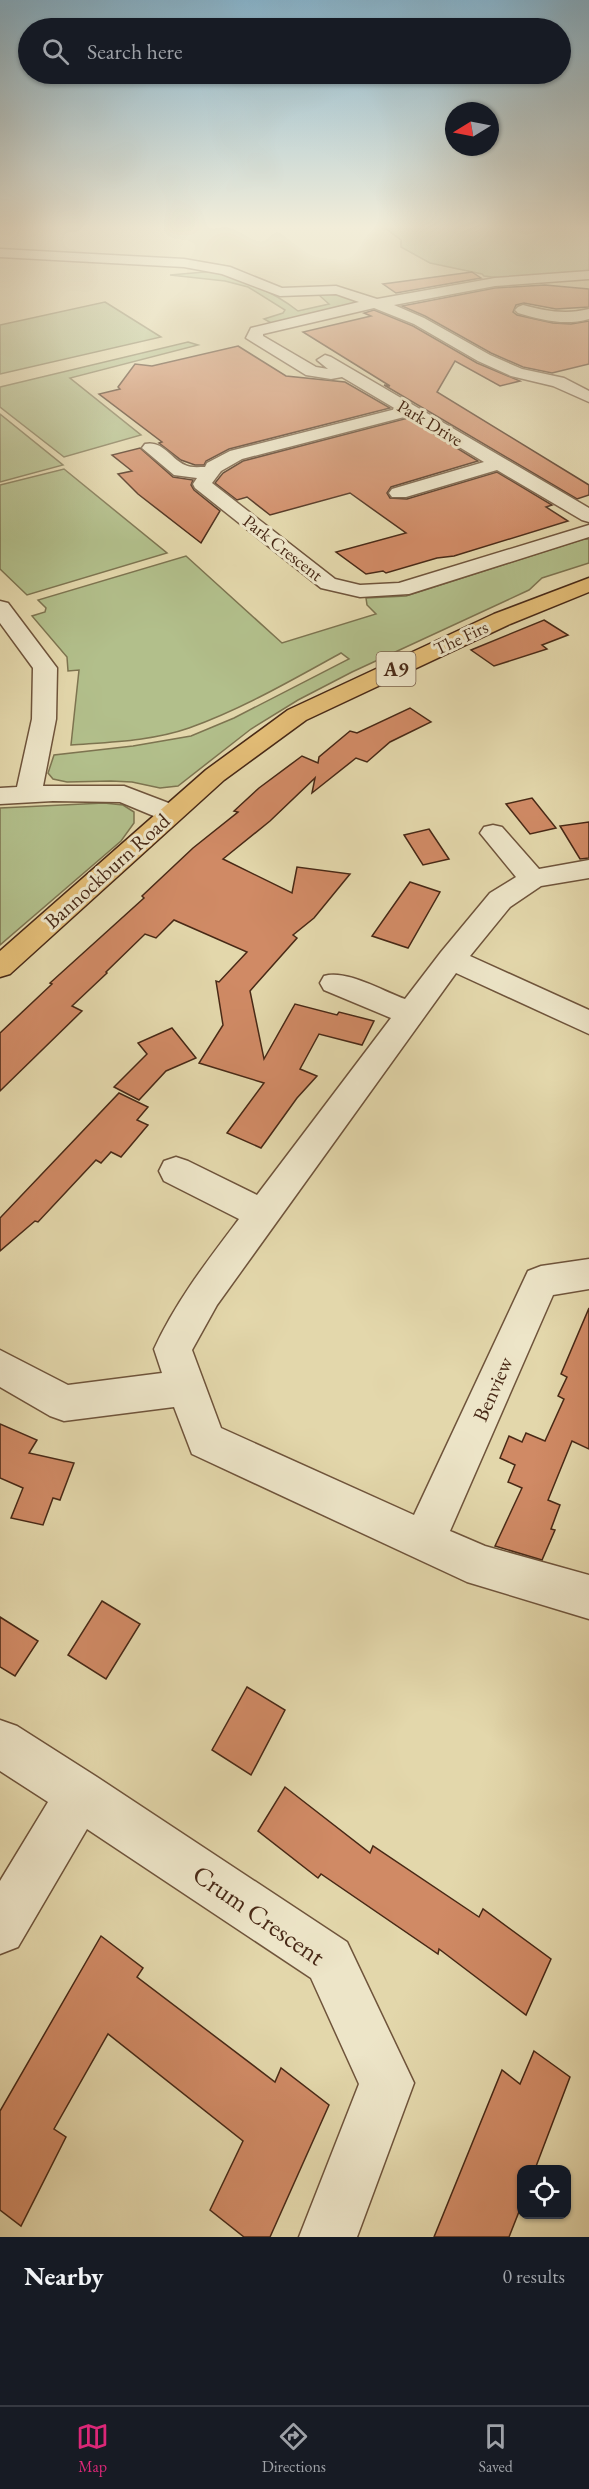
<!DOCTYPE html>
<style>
body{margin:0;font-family:"EB Garamond",serif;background:#20242c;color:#f1f3f6}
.controls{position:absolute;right:18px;bottom:18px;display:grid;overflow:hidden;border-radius:12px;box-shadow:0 2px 4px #0004}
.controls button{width:54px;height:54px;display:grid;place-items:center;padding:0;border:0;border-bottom:2px solid #363941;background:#171b24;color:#f1f3f6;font:30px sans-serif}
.compass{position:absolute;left:445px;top:102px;width:54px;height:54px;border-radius:50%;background:#171b24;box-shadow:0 2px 4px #0004;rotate:260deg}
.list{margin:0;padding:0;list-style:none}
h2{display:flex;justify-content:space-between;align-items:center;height:78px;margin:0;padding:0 24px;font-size:26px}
h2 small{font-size:20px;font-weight:400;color:#9ea1a6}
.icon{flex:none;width:33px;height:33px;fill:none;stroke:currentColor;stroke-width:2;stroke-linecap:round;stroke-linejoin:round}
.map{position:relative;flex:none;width:589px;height:2237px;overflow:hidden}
.search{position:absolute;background:#171b24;box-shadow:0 2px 4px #0004;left:18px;right:18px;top:18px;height:66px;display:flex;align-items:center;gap:15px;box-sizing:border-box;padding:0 21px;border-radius:33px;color:#9ea1a6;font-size:22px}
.sheet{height:168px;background:#171b24}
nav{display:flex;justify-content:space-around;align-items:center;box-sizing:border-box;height:84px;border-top:2px solid #363941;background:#171b24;font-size:16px;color:#9ea1a6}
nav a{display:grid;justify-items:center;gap:3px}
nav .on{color:#db2777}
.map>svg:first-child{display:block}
.green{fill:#b2bf8b;stroke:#7d7450;stroke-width:1.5}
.building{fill:#d08a65;stroke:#482916;stroke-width:1.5}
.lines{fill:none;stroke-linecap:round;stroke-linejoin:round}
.minor-casing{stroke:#6f543b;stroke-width:3}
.major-casing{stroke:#482916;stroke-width:3}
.minor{fill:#ede5c8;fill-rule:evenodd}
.major{fill:#e2bc76;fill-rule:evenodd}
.labels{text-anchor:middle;stroke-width:6;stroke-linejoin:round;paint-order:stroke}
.far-street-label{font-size:18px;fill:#482916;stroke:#ede5c8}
.shield{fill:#ede5c8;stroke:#7a614b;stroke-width:1.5}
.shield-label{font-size:20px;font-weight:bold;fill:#482916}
.street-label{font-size:21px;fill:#482916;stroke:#ede5c8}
.near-street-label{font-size:26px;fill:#482916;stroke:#ede5c8}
</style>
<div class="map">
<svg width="589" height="2237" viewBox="0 0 589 2237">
<rect width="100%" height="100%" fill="#e3d7ab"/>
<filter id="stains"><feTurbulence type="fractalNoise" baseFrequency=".00333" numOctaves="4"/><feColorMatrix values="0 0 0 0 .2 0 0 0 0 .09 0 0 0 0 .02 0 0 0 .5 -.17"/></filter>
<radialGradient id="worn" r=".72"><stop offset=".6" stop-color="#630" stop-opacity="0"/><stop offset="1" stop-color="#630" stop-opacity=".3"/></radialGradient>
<g class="green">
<path d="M 385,228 L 589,228 L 589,272 L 509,279 L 484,276 L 482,274 L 430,263 L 401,247 L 401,240 Z"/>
<path d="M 216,271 C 245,280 274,292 298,311 L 329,304 L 320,296 L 320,293 L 336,292 L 366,303 L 273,324 L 264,319 L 283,313 L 285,310 L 248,287 L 225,281 L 170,275 Z"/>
<path d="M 105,302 L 161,337 L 0,374 L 0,325 Z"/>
<path d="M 188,342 L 198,345 L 70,378 L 141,435 L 64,457 L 0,407 L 0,387 Z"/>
<path d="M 0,414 L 63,465 L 0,482 Z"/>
<path d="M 64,469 L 167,553 L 27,595 L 0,569 L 0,485 Z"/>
<path d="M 584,539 L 589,539 L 589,563 L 542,578 L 529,590 L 352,672 L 298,700 L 251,729 L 178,786 L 160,788 L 132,782 L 111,781 L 67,782 L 53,779 L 48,773 L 54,755 L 133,746 L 191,736 L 234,718 L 349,659 L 341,653 C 292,680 242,709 189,728 C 152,741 110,742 71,745 L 79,670 L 68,671 L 67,657 L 32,616 L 45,612 L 46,608 L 38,600 L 186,556 L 282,643 L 376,614 L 367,605 L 366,598 L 406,596 Z"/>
<path d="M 104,803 L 123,805 L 134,812 L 134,823 L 121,841 L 0,945 L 0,808 Z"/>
</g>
<g class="building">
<path d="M 472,272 L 481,278 L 396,293 L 383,284 Z"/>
<path d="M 545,285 L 589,289 L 589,307 L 556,309 L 524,303 L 516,305 L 513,312 L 517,315 L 553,323 L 571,324 L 589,321 L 589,364 L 552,373 L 523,367 L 491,353 L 425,316 L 402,306 L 495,288 Z"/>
<path d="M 374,310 L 413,326 L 477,363 L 520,381 L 500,386 L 455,361 L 437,392 L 589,485 L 589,495 L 577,499 L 384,385 L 390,386 L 303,332 L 371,316 L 364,313 Z"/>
<path d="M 238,346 L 286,376 L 345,382 L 390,408 L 229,449 L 206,461 L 204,465 L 195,465 L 181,460 L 159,443 L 162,442 L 99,394 L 120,389 L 118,387 L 135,364 L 152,366 Z"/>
<path d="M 408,418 L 478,461 L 391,487 L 387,493 L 390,498 L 407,499 L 497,472 L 552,505 L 546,507 L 568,521 L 454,556 L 437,558 L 386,573 L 383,571 L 366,574 L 336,552 L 406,533 L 350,493 L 270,515 L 247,497 L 237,500 L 215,483 L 223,473 L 243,461 Z"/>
<path d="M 140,448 L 173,477 L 193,480 L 191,485 L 194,490 L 220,511 L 201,543 L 138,494 L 118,474 L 132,471 L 112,455 Z"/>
<path d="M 544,620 L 568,635 L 542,645 L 547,649 L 494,666 L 471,650 Z"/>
<path d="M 410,708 L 431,722 L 390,742 L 367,762 L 356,758 L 312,793 L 315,778 L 270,821 L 223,859 L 292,893 L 297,867 L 350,874 L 314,918 L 293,935 L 297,938 L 250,991 L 264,1059 L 295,1004 L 337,1015 L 339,1012 L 374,1021 L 362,1045 L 319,1034 L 300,1069 L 317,1076 L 297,1098 L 261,1148 L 227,1133 L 264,1083 L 199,1063 L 223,1025 L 216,981 L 219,982 L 247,952 L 174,920 L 156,938 L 145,934 L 106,972 L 107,973 L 72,1006 L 82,1011 L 0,1091 L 0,1033 L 52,984 L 50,983 L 144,898 L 142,896 L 193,848 L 238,812 L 234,811 L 259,788 L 302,756 L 318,763 L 319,757 L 350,731 L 357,733 Z"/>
<path d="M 532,798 L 556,828 L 530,834 L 506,804 Z"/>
<path d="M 589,822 L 589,858 L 580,859 L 560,826 Z"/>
<path d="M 429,829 L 449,859 L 423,865 L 404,835 Z"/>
<path d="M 410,882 L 440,892 L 408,948 L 372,936 Z"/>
<path d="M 172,1028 L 196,1058 L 166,1071 L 139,1100 L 114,1087 L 147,1054 L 138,1043 Z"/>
<path d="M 119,1093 L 148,1107 L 137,1120 L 148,1125 L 121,1157 L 111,1152 L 101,1163 L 96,1160 L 38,1222 L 35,1221 L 0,1251 L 0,1218 Z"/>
<path d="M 589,1308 L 589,1449 L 572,1441 L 548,1500 L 560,1505 L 551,1529 L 555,1530 L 542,1560 L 495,1546 L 522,1488 L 508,1482 L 515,1465 L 500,1458 L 509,1436 L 522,1442 L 526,1433 L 545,1441 L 564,1399 L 558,1396 L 567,1377 L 561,1374 Z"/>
<path d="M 0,1424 L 37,1440 L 29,1453 L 74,1463 L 60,1500 L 53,1498 L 43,1525 L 11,1518 L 23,1488 L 0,1478 Z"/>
<path d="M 102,1601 L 140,1624 L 106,1679 L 68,1655 Z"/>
<path d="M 0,1617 L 38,1641 L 15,1676 L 0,1667 Z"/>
<path d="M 247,1687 L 285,1710 L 251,1775 L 212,1750 Z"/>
<path d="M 285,1787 L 370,1853 L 373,1846 L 479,1917 L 483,1909 L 551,1959 L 526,2015 L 439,1949 L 438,1954 L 321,1874 L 318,1878 L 258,1831 Z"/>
<path d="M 101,1936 L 143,1968 L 137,1977 L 275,2082 L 281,2068 L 329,2105 L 270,2237 L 244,2237 L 210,2210 L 243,2141 L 108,2034 L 54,2129 L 66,2137 L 21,2226 L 0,2210 L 0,2111 Z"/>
<path d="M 534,2051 L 570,2077 L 535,2169 L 522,2169 L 522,2204 L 509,2237 L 434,2237 L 502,2070 L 520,2084 Z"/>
</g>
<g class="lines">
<defs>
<g id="minor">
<path d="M 0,249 L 184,259 L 230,267 L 282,288 L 336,286 L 377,299 L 495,278 L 589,271 L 589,279 L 495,286 L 394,305 L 424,318 L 490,355 L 522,369 L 564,378 L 589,391 L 589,402 L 553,386 L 511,376 L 478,361 L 414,324 L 374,308 L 263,334 L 263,336 L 316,367 L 328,369 L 317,360 L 325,355 L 331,357 L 589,508 L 589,522 L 582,520 L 497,470 L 406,497 L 392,497 L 389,493 L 392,489 L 484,462 L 408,416 L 242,459 L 221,471 L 212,483 L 335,579 L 360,585 L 399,583 L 589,525 L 589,537 L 409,594 L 360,597 L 321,588 L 195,488 L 193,484 L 197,478 L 174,475 L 142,448 L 145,444 C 163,440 171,459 185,465 C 190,468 199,467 205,467 L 207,463 L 230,451 L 396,409 L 342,377 L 331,379 L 306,375 L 246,338 L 251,328 L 359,302 L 336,294 L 280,296 L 222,274 L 184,267 L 0,257 Z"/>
<path d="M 523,305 C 546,311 565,315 589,309 L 589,319 C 564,326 542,320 518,313 L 515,310 L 518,307 Z"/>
<path d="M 0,601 L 8,603 L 57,668 L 56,719 L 43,786 L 124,786 L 179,807 L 183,813 L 179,819 L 170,821 L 161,819 L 120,802 L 53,801 L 0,804 L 0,788 L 17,787 L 32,719 L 33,668 L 0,623 Z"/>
<path d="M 493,825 L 502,827 L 539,869 L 589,860 L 589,878 L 541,886 L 510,907 L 470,956 L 589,1010 L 589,1034 L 456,973 L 217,1305 L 192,1350 L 221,1428 L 414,1515 L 528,1271 L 541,1266 L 589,1259 L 589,1289 L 553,1295 L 450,1531 L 485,1546 L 589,1575 L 589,1619 L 467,1582 L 192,1454 L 174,1407 L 64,1421 L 50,1416 L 0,1387 L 0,1350 L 68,1385 L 162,1373 L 154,1349 C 176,1301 208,1260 239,1219 L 164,1181 L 159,1171 L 164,1161 L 176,1157 L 188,1161 L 257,1195 L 391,1018 L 324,990 L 320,983 L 324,976 C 346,969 383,991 405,999 L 441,952 L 490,893 L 516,877 L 480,833 L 484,827 Z"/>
<path d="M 0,1720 L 17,1726 L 97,1777 L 347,1942 L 414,2083 L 357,2237 L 299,2237 L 359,2084 L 311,1978 L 87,1829 L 18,1947 L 0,1954 L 0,1881 L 48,1802 L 0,1771 Z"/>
</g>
<path id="major" d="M 589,578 L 589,592 L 510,624 L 306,720 L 224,780 L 10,974 L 0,977 L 0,951 L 206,770 L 288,710 L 494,614 Z"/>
</defs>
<use href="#minor" class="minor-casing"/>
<use href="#major" class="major-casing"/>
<use href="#minor" class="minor"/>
<use href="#major" class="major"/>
</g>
<linearGradient id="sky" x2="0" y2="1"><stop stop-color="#87b6d0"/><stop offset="0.42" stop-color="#f2edd9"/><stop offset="1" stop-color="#f2edd9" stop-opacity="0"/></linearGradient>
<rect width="589" height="541" fill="url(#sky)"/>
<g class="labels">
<g class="far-street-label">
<text transform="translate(430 423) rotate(31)" y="6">Park Drive</text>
<text transform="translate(283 548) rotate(38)" y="6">Park Crescent</text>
<text transform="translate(461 638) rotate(-25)" y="6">The Firs</text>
</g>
<rect class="shield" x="376.5" y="652" width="39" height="34" rx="4.5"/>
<g class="shield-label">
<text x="396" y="676">A9</text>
</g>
<g class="street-label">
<text transform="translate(107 871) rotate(-42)" y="7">Bannockburn Road</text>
<text transform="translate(493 1389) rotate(-66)" y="7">Benview</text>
</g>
<g class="near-street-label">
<text transform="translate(259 1915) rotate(35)" y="9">Crum Crescent</text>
</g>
</g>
<rect width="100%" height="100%" filter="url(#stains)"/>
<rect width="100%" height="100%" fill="url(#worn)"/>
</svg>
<div class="controls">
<button><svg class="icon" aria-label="locate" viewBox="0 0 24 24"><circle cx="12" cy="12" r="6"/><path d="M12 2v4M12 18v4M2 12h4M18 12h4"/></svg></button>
</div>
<svg class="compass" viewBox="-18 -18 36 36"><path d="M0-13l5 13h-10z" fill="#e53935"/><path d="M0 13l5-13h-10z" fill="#9ea1a6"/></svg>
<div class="search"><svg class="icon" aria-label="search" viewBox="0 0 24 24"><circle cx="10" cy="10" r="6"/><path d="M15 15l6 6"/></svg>Search here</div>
</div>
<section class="sheet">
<h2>Nearby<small>0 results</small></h2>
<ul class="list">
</ul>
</section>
<nav>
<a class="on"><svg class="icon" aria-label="map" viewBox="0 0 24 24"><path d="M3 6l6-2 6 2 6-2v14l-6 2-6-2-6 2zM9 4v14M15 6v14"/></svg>Map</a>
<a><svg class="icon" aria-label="directions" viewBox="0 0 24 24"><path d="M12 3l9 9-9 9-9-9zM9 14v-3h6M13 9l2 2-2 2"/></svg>Directions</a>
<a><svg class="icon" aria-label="saved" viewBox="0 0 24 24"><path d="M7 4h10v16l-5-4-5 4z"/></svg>Saved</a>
</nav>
